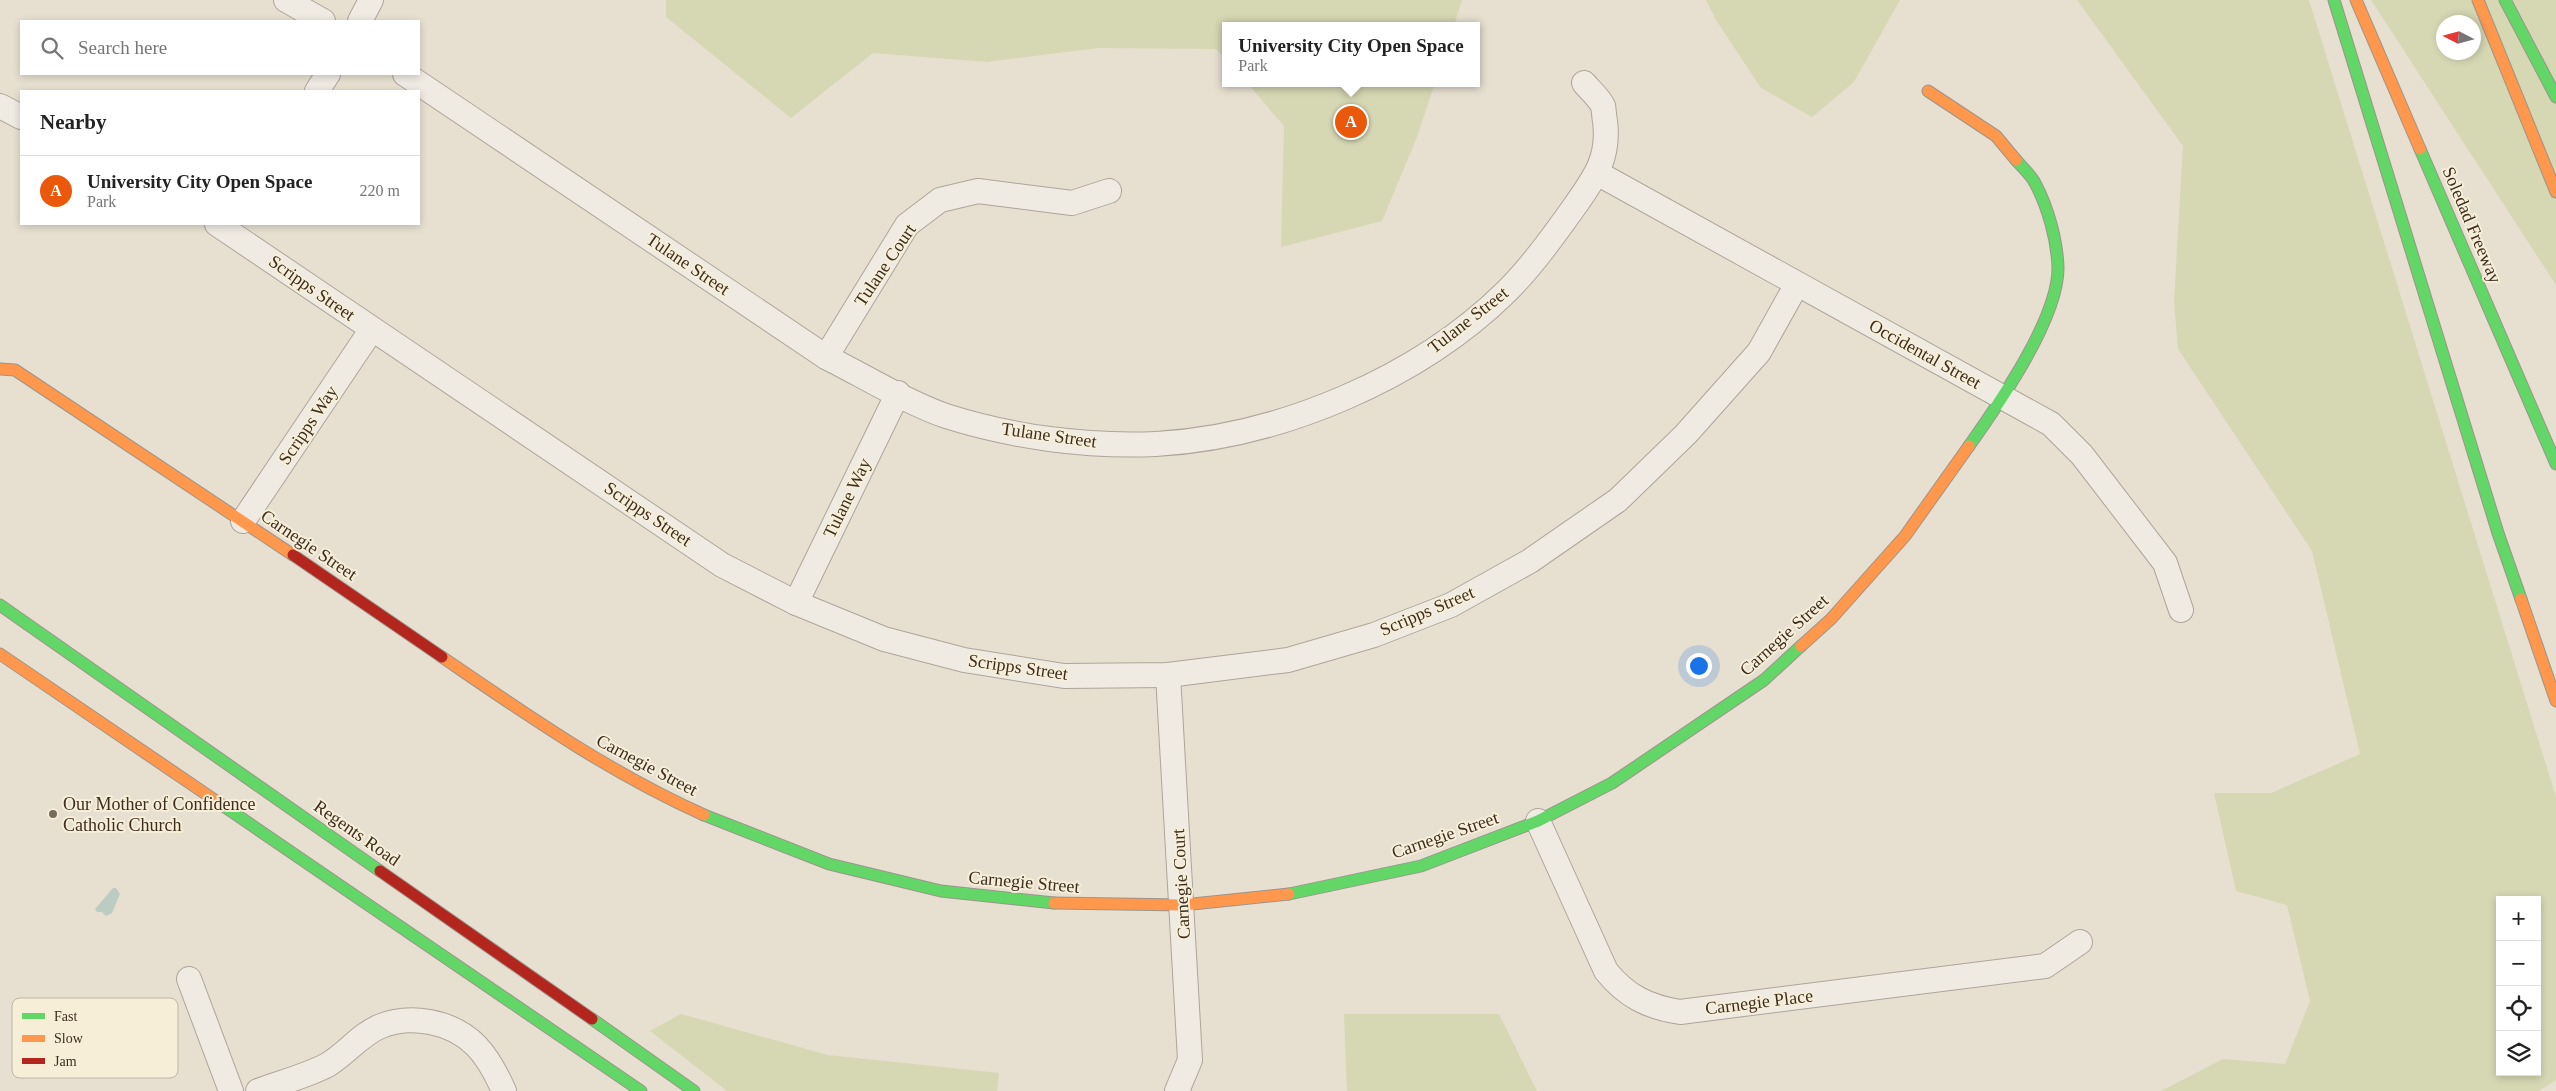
<!DOCTYPE html>
<meta charset="utf-8">
<style>
body{margin:0;font-family:Georgia,serif;background:#f2f2f2;color:#222}
.controls{position:absolute;right:15px;bottom:15px;display:grid;overflow:hidden;border-radius:0px;box-shadow:0 2px 8px #0003}
.controls button{width:45px;height:45px;display:grid;place-items:center;padding:0;border:0;border-bottom:1px solid #e0e0e0;background:#fff;color:#222;font:25px sans-serif}
.compass{position:absolute;left:2436px;top:15px;width:45px;height:45px;border-radius:50%;background:#fff;box-shadow:0 2px 8px #0003;rotate:276deg}
.you{position:absolute;left:1698px;top:665px;width:18px;height:18px;margin:-12px;border:4px solid #fff;border-radius:50%;background:#1a73e8;box-shadow:0 0 0 8px #1a73e833}
.badge{display:grid;place-items:center;width:32px;height:32px;border-radius:50%;background:#ea580c;color:#fff;font-size:16px;font-weight:700}
.pin{position:absolute;translate:-50% -50%;border:2px solid #fff;box-shadow:0 1px 5px #0006}
.popup{position:absolute;left:1222px;top:22px;width:258px;height:65px;box-sizing:border-box;display:grid;place-content:center;border-radius:0px;background:#fff;filter:drop-shadow(0 1px 4px #0005);font-size:16px;white-space:nowrap;color:#767676}
.popup b{font-size:19px;color:#222}
.popup::after{content:'';position:absolute;left:50%;top:100%;margin-left:-10px;border:10px solid transparent;border-top-color:#fff}
.list{margin:0;padding:0;list-style:none}
h2{display:flex;justify-content:space-between;align-items:center;height:65px;margin:0;padding:0 20px;font-size:21px}
h2 small{font-size:16px;font-weight:400;color:#767676}
.list li{display:grid;grid-template-columns:32px 1fr auto;gap:15px;align-items:center;box-sizing:border-box;height:70px;padding:0 20px;border-top:1px solid #e0e0e0}
.list b{display:block;font-size:19px;white-space:nowrap}
.list p{margin:0;font-size:16px;white-space:nowrap;color:#767676}
.list em{font-size:16px;font-style:normal;color:#767676}
.icon{flex:none;width:28px;height:28px;fill:none;stroke:currentColor;stroke-width:2;stroke-linecap:round;stroke-linejoin:round}
.map{position:relative;flex:none;width:2556px;height:1091px;overflow:hidden}
.search{position:absolute;background:#fff;box-shadow:0 2px 8px #0003;left:20px;top:20px;width:400px;height:55px;display:flex;align-items:center;gap:12px;box-sizing:border-box;padding:0 18px;border-radius:0px;color:#767676;font-size:19px}
.panel{position:absolute;background:#fff;box-shadow:0 2px 8px #0003;left:20px;top:90px;width:400px;height:135px;border-radius:0px}
.map>svg:first-child{display:block}
.green{fill:#d6d7b3;fill-rule:evenodd}
.water{fill:#bcccc2}
.lines{fill:none;stroke-linecap:round;stroke-linejoin:round}
.street-casing{stroke:#ada599;stroke-width:26}
.fast-casing{stroke:#9c958a;stroke-width:13}
.slow-casing{stroke:#9c958a;stroke-width:13}
.jam-casing{stroke:#9c958a;stroke-width:13}
.street{stroke:#efebe3;stroke-width:24}
.fast{stroke:#63d668;stroke-width:11}
.slow{stroke:#ff974d;stroke-width:11}
.jam{stroke:#b3261e;stroke-width:11}
.poi-dot{fill:#786c5e;stroke:#f7eed8;stroke-width:2}
.labels{text-anchor:middle;stroke-width:4;stroke-linejoin:round;paint-order:stroke}
.street-label{font-size:18px;fill:#3d2e20;stroke:#f7eed8}
.poi-label{font-size:18px;fill:#3d2e20;stroke:#f7eed8;text-anchor:start}
.key{fill:#f7eed8;stroke:#bfb4a1;stroke-width:1}
.key-label{font-size:14px;fill:#3d2e20}
</style>
<div class="map">
<svg width="2556" height="1091" viewBox="0 0 2556 1091">
<rect width="100%" height="100%" fill="#e7e0d1"/>
<g class="green">
<path d="M 666,0 L 1462,0 L 1454,26 L 1226,26 L 1226,60 L 1216,49 L 1098,48 L 987,62 L 873,53 L 791,118 L 666,17 Z"/>
<path d="M 1706,0 L 1900,0 L 1854,82 L 1812,117 L 1761,88 L 1716,20 Z"/>
<path d="M 2077,0 L 2309,0 L 2556,797 L 2556,1080 L 2539,1091 L 2161,1091 L 2223,1059 L 2285,1064 L 2310,1001 L 2287,905 L 2236,891 L 2214,793 L 2271,793 L 2360,754 L 2312,551 L 2178,349 L 2174,302 L 2183,146 ZM 2500,900 L 2537,900 L 2537,1072 L 2500,1072 Z"/>
<path d="M 2371,0 L 2556,0 L 2556,285 L 2541,262 ZM 2444,22 L 2474,22 L 2474,52 L 2444,52 Z"/>
<path d="M 1247,83 L 1435,83 L 1417,137 L 1382,221 L 1281,247 L 1284,126 Z"/>
<path d="M 681,1014 L 828,1055 L 999,1073 L 997,1091 L 727,1091 L 650,1031 Z"/>
<path d="M 1344,1014 L 1499,1014 L 1537,1091 L 1347,1091 Z"/>
</g>
<path class="water" d="M 113,888 L 116,888 L 120,894 L 112,913 L 106,916 L 102,912 L 97,912 L 95,909 Z"/>
<g class="lines">
<defs>
<g id="street">
<path d="M 286,0 L 323,21"/>
<path d="M 360,21 L 371,0"/>
<path d="M 405,74 L 826,357 C 862,375 908,403 946,416 C 1012,437 1086,447 1156,444 C 1279,437 1418,379 1507,291 C 1531,267 1552,238 1572,210 C 1593,180 1610,160 1605,121 C 1604,117 1604,110 1603,106 C 1599,98 1590,90 1584,83"/>
<path d="M 317,91 L 328,74"/>
<path d="M 0,106 L 21,117"/>
<path d="M 1597,173 L 2051,424 L 2082,455 L 2165,563 L 2181,610"/>
<path d="M 217,224 L 722,565 L 796,603 L 884,639 L 964,660 L 1064,676 L 1168,675 L 1288,660 L 1374,635 L 1451,605 L 1530,561 L 1618,500 L 1686,434 L 1759,352 L 1797,284"/>
<path d="M 826,357 L 907,225 L 940,200 L 978,191 L 1072,203 L 1109,191"/>
<path d="M 243,521 L 372,329"/>
<path d="M 796,603 L 898,393"/>
<path d="M 1168,675 L 1190,1060 L 1177,1091"/>
<path d="M 1538,821 L 1606,971 C 1626,996 1648,1007 1680,1012 L 2045,966 L 2080,942"/>
<path d="M 189,979 L 231,1091"/>
<path d="M 258,1091 C 279,1083 310,1075 329,1064 C 348,1052 361,1034 381,1026 C 398,1019 414,1019 430,1022 C 471,1030 488,1055 504,1091"/>
</g>
<g id="fast">
<path d="M 2334,0 L 2498,533 L 2521,599"/>
<path d="M 2505,0 L 2556,97"/>
<path d="M 2420,149 L 2556,464"/>
<path d="M 1969,446 C 1998,405 2059,318 2058,267 C 2057,240 2048,207 2035,183 C 2031,175 2022,167 2016,160"/>
<path d="M 0,605 L 380,871"/>
<path d="M 222,805 L 641,1091"/>
<path d="M 704,815 L 829,864 L 941,891 L 1054,903"/>
<path d="M 1289,894 L 1421,866 L 1538,821 L 1612,783 L 1764,680 L 1801,646"/>
<path d="M 592,1019 L 694,1091"/>
</g>
<g id="slow">
<path d="M 2356,0 L 2420,149"/>
<path d="M 2478,0 L 2556,192"/>
<path d="M 1928,91 L 1996,136 L 2016,160"/>
<path d="M 0,369 L 15,370 L 293,555"/>
<path d="M 2521,599 L 2556,701"/>
<path d="M 1801,646 L 1831,619 L 1905,536 L 1969,446"/>
<path d="M 0,654 L 222,805"/>
<path d="M 442,657 C 527,715 610,773 704,815"/>
<path d="M 1054,903 L 1183,905 L 1289,894"/>
</g>
<g id="jam">
<path d="M 293,555 L 442,657"/>
<path d="M 380,871 L 592,1019"/>
</g>
</defs>
<use href="#street" class="street-casing"/>
<use href="#fast" class="fast-casing"/>
<use href="#slow" class="slow-casing"/>
<use href="#jam" class="jam-casing"/>
<use href="#street" class="street"/>
<use href="#fast" class="fast"/>
<use href="#slow" class="slow"/>
<use href="#jam" class="jam"/>
</g>
<circle class="poi-dot" cx="53" cy="814" r="5"/>
<g class="labels">
<g class="street-label">
<text transform="translate(2472 225) rotate(67)" y="6">Soledad Freeway</text>
<text transform="translate(688 264) rotate(34)" y="6">Tulane Street</text>
<text transform="translate(885 265) rotate(-56)" y="6">Tulane Court</text>
<text transform="translate(312 288) rotate(35)" y="6">Scripps Street</text>
<text transform="translate(1468 320) rotate(-38)" y="6">Tulane Street</text>
<text transform="translate(1925 354) rotate(29)" y="6">Occidental Street</text>
<text transform="translate(308 425) rotate(-56)" y="6">Scripps Way</text>
<text transform="translate(1049 435) rotate(8)" y="6">Tulane Street</text>
<text transform="translate(847 498) rotate(-64)" y="6">Tulane Way</text>
<text transform="translate(648 514) rotate(34)" y="6">Scripps Street</text>
<text transform="translate(309 545) rotate(34)" y="6">Carnegie Street</text>
<text transform="translate(1427 611) rotate(-23)" y="6">Scripps Street</text>
<text transform="translate(1784 635) rotate(-42)" y="6">Carnegie Street</text>
<text transform="translate(1018 667) rotate(8)" y="6">Scripps Street</text>
<text transform="translate(647 765) rotate(28)" y="6">Carnegie Street</text>
<text transform="translate(357 833) rotate(35)" y="6">Regents Road</text>
<text transform="translate(1445 835) rotate(-19)" y="6">Carnegie Street</text>
<text transform="translate(1024 882) rotate(5)" y="6">Carnegie Street</text>
<text transform="translate(1181 884) rotate(-93)" y="6">Carnegie Court</text>
<text transform="translate(1759 1002) rotate(-7)" y="6">Carnegie Place</text>
</g>
<g class="poi-label">
<text x="63" y="810">Our Mother of Confidence<tspan x="63" dy="21">Catholic Church</tspan></text>
</g>
</g>
<rect x="12" y="998" width="166" height="80" rx="8" class="key"/>
<rect x="22" y="1013" width="23" height="6" fill="#63d668"/>
<rect x="22" y="1035" width="23" height="7" fill="#ff974d"/>
<rect x="22" y="1058" width="23" height="6" fill="#b3261e"/>
<g class="key-label">
<text x="54" y="1021">Fast</text>
<text x="54" y="1043">Slow</text>
<text x="54" y="1066">Jam</text>
</g>
</svg>
<div class="controls">
<button>+</button>
<button>−</button>
<button><svg class="icon" aria-label="locate" viewBox="0 0 24 24"><circle cx="12" cy="12" r="6"/><path d="M12 2v4M12 18v4M2 12h4M18 12h4"/></svg></button>
<button><svg class="icon" aria-label="layers" viewBox="0 0 24 24"><path d="M12 4l9 5-9 5-9-5zM3 14l9 5 9-5"/></svg></button>
</div>
<svg class="compass" viewBox="-18 -18 36 36"><path d="M0-13l5 13h-10z" fill="#e53935"/><path d="M0 13l5-13h-10z" fill="#767676"/></svg>
<div class="you"></div>
<div class="pin badge" style="left:1351px;top:122px">A</div>
<div class="popup"><b>University City Open Space</b>Park</div>
<div class="search"><svg class="icon" aria-label="search" viewBox="0 0 24 24"><circle cx="10" cy="10" r="6"/><path d="M15 15l6 6"/></svg>Search here</div>
<section class="panel">
<h2>Nearby<small></small></h2>
<ul class="list">
<li><span class="badge">A</span><div><b>University City Open Space</b><p>Park</p></div><em>220 m</em></li>
</ul>
</section>
</div>
